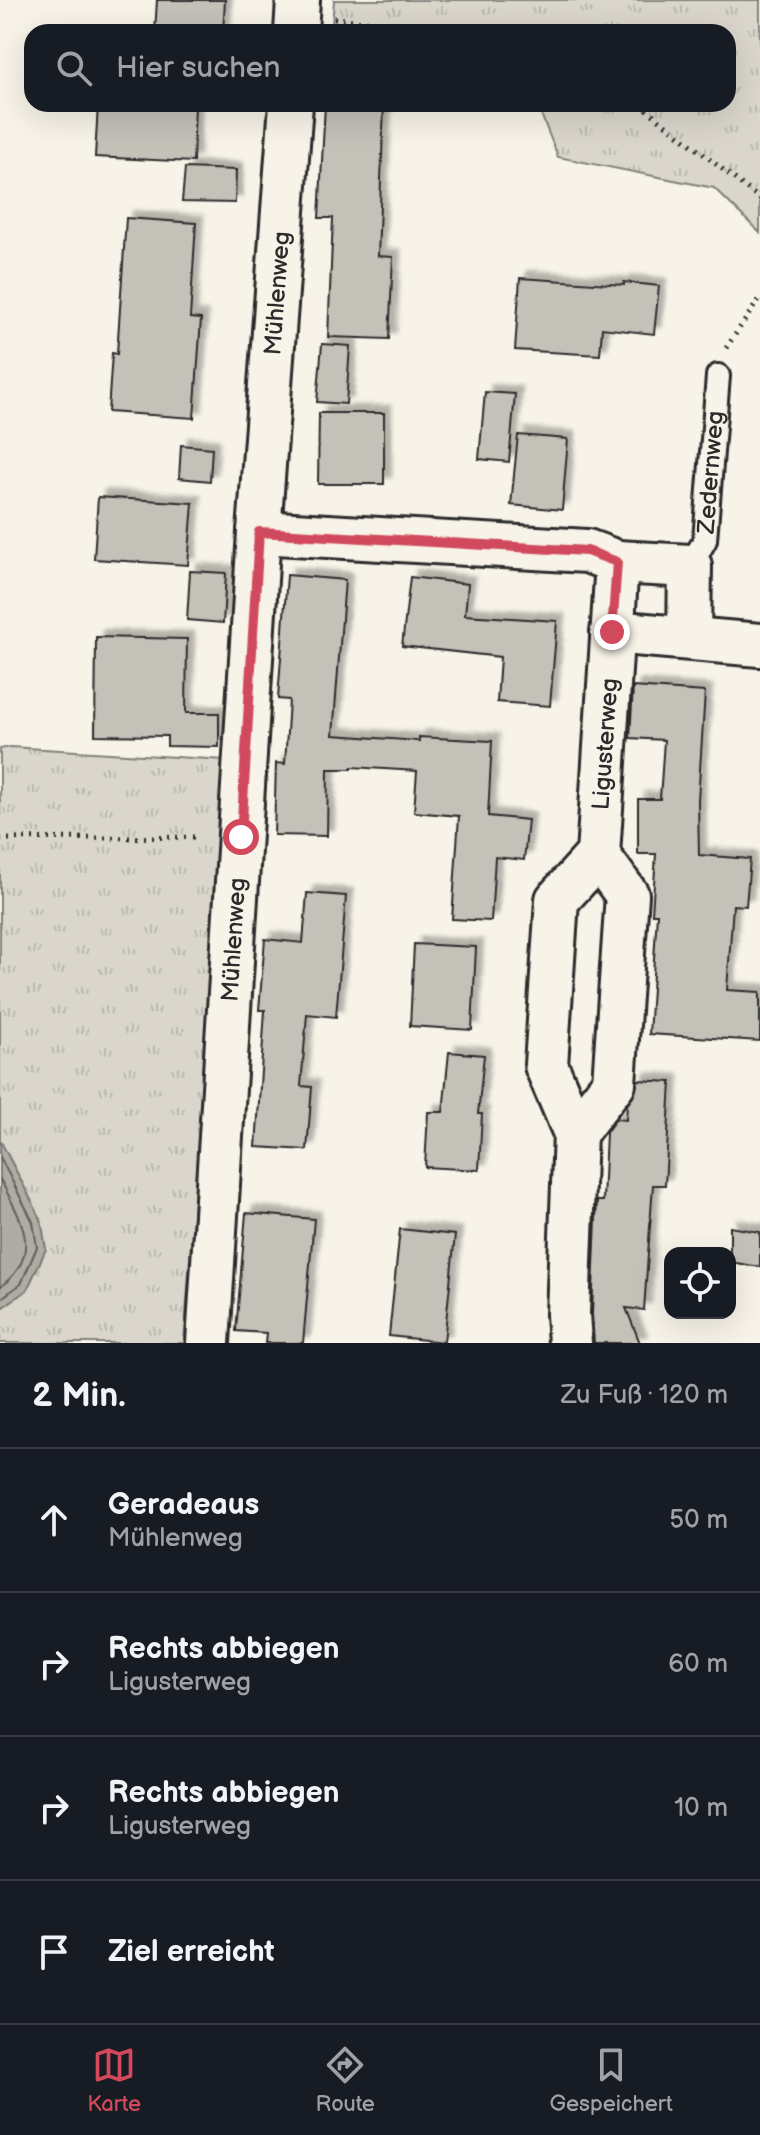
<!DOCTYPE html>
<html lang="de">
<meta charset="utf-8">
<style>
body{margin:0;font-family:"Balsamiq Sans",sans-serif;background:#20242c;color:#f1f3f6}
.controls{position:absolute;right:24px;bottom:24px;display:grid;overflow:hidden;border-radius:16px;box-shadow:0 8px 32px #0002}
.controls button{width:72px;height:72px;display:grid;place-items:center;padding:0;border:0;border-bottom:2px solid #363941;background:#171b24;color:#f1f3f6;font:40px sans-serif}
.stop{position:absolute;width:24px;height:24px;margin:-18px;border:6px solid #d1495b;border-radius:50%;background:#fff}
.stop.end{background:#d1495b;border-color:#fff;box-shadow:0 2px 8px #0008}
.list{margin:0;padding:0;list-style:none}
h2{display:flex;justify-content:space-between;align-items:center;height:104px;margin:0;padding:0 32px;font-size:34px}
h2 small{font-size:26px;font-weight:400;color:#9ea1a6}
.list li{display:grid;grid-template-columns:52px 1fr auto;gap:24px;align-items:center;box-sizing:border-box;height:144px;padding:0 32px;border-top:2px solid #363941}
.list b{display:block;font-size:30px;white-space:nowrap}
.list p{margin:0;font-size:26px;white-space:nowrap;color:#9ea1a6}
.list em{font-size:26px;font-style:normal;color:#9ea1a6}
.icon{flex:none;width:44px;height:44px;fill:none;stroke:currentColor;stroke-width:2;stroke-linecap:round;stroke-linejoin:round}
.map{position:relative;flex:none;width:760px;height:1343px;overflow:hidden}
.search{position:absolute;background:#171b24;box-shadow:0 8px 32px #0002;left:24px;right:24px;top:24px;height:88px;display:flex;align-items:center;gap:20px;box-sizing:border-box;padding:0 28px;border-radius:24px;color:#9ea1a6;font-size:30px}
.sheet{height:680px;background:#171b24}
nav{display:flex;justify-content:space-around;align-items:center;box-sizing:border-box;height:112px;border-top:2px solid #363941;background:#171b24;font-size:22px;color:#9ea1a6}
nav a{display:grid;justify-items:center;gap:4px}
nav .on{color:#d1495b}
.map>svg:first-child{display:block}
.grass{fill:url(#grass-tufts);stroke:#82807c;stroke-width:2}
.water{fill:#afaca4;stroke:#7a7874;stroke-width:2}
.lines{fill:none;stroke-linecap:round;stroke-linejoin:round}
.shore{stroke:#605f5b;stroke-width:2}
.building{fill:#c4c1b9;stroke:#2b2b2b;stroke-width:2;filter:url(#shadow)}
.service-casing{stroke:#2b2b2b;stroke-width:28}
.minor-casing{stroke:#2b2b2b;stroke-width:48}
.path{stroke:#2b2b2b;stroke-width:5;stroke-dasharray:2 6;stroke-linecap:butt}
.service{stroke:#f7f3e8;stroke-width:22}
.minor{stroke:#f7f3e8;stroke-width:42}
.route{stroke:#d1495b;stroke-width:10}
.labels{text-anchor:middle;stroke-width:8;stroke-linejoin:round;paint-order:stroke}
.street-label{font-size:24px;fill:#2b2b2b;stroke:#f7f3e8}
</style>
<div class="map">
<svg width="760" height="1343" viewBox="0 0 760 1343">
<defs>
<pattern id="grass-tufts" width="24" height="20" patternUnits="userSpaceOnUse" patternTransform="scale(2)"><rect width="24" height="20" fill="#dad6cc"/><path d="M3 7l-1-3M5 7V3M7 7l1-3M15 17l-1-3M17 17v-4M19 17l1-3" fill="none" stroke="#bbb8af"/></pattern>
<filter id="shadow"><feDropShadow dx="7" dy="-7" stdDeviation="2" flood-color="#0004"/></filter>
</defs>
<rect width="100%" height="100%" fill="#f7f3e8"/>
<filter id="ink" filterUnits="userSpaceOnUse"><feTurbulence type="fractalNoise" baseFrequency=".0125" numOctaves="2"/><feDisplacementMap in="SourceGraphic" scale="16" xChannelSelector="R" yChannelSelector="G"/><feConvolveMatrix kernelMatrix="1 2 1 2 8 2 1 2 1" color-interpolation-filters="sRGB"/></filter>
<g filter="url(#ink)">
<g class="grass">
<path d="M 334,0 L 760,0 L 760,233 L 714,188 L 558,157 L 537,104 L 728,104 L 728,32 L 409,32 L 332,25 Z"/>
<path d="M 10,747 L 225,760 L 184,1343 L 0,1343 L 0,749 Z"/>
</g>
<path class="water" d="M 0,1140 L 41,1219 L 46,1249 L 27,1290 L 0,1309 Z"/>
<g class="lines">
<g class="shore">
<path d="M 0,1157 L 33,1222 L 37,1247 L 21,1284 L 0,1299"/>
<path d="M 0,1179 C 20,1218 45,1254 0,1287"/>
</g>
</g>
<g class="building">
<path d="M 157,0 L 225,0 L 223,32 L 155,32 Z"/>
<path d="M 98,104 L 195,104 L 193,162 L 95,157 Z"/>
<path d="M 325,104 L 384,105 L 378,256 L 393,257 L 389,339 L 328,337 L 333,218 L 319,218 Z"/>
<path d="M 185,168 L 236,170 L 235,203 L 182,202 Z"/>
<path d="M 126,218 L 196,223 L 190,318 L 201,319 L 194,418 L 108,412 L 112,353 L 117,354 Z"/>
<path d="M 520,278 L 624,285 L 624,282 L 659,286 L 654,334 L 602,328 L 600,355 L 515,350 Z"/>
<path d="M 322,344 L 350,346 L 346,404 L 317,402 Z"/>
<path d="M 485,392 L 515,394 L 509,462 L 479,459 Z"/>
<path d="M 319,413 L 384,413 L 384,484 L 318,484 Z"/>
<path d="M 518,435 L 568,439 L 562,510 L 511,505 Z"/>
<path d="M 181,445 L 212,448 L 210,481 L 179,478 Z"/>
<path d="M 98,497 L 193,503 L 188,565 L 94,559 Z"/>
<path d="M 190,571 L 226,573 L 223,623 L 187,620 Z"/>
<path d="M 287,575 L 345,580 L 333,735 L 419,741 L 419,737 L 492,741 L 488,816 L 528,820 L 524,860 L 495,857 L 491,921 L 452,919 L 459,816 L 414,812 L 417,771 L 352,767 L 352,769 L 328,769 L 327,836 L 274,835 L 276,763 L 285,764 L 289,700 L 278,699 Z"/>
<path d="M 410,577 L 468,584 L 465,615 L 557,621 L 550,706 L 497,702 L 500,657 L 402,646 Z"/>
<path d="M 96,637 L 187,639 L 186,713 L 219,713 L 219,747 L 167,746 L 167,736 L 95,735 Z"/>
<path d="M 633,687 L 705,692 L 698,800 L 699,855 L 750,859 L 746,906 L 733,905 L 727,990 L 760,992 L 760,1041 L 649,1034 L 657,914 L 652,914 L 656,854 L 638,854 L 638,799 L 660,799 L 664,740 L 630,738 Z"/>
<path d="M 307,893 L 346,896 L 336,1017 L 307,1014 L 301,1086 L 312,1087 L 307,1150 L 256,1147 L 265,1010 L 259,1010 L 265,939 L 303,943 Z"/>
<path d="M 414,944 L 476,947 L 472,1030 L 410,1026 Z"/>
<path d="M 449,1052 L 484,1055 L 478,1114 L 482,1114 L 479,1170 L 425,1167 L 428,1112 L 443,1112 Z"/>
<path d="M 638,1080 L 671,1082 L 665,1185 L 653,1185 L 644,1310 L 626,1308 L 640,1343 L 594,1343 L 592,1314 L 596,1219 L 597,1201 L 603,1201 L 606,1132 L 616,1119 L 626,1120 L 627,1105 L 633,1097 Z"/>
<path d="M 246,1213 L 314,1219 L 303,1343 L 265,1343 L 266,1333 L 236,1331 Z"/>
<path d="M 730,1227 L 760,1232 L 760,1267 L 730,1262 Z"/>
<path d="M 400,1229 L 455,1235 L 444,1342 L 389,1336 Z"/>
</g>
<g class="lines">
<defs>
<g id="service">
<path id="s1" d="M 690,566 L 705,540 L 718,376"/>
</g>
<g id="minor">
<path d="M 296,32 L 298,0"/>
<path d="M 259,532 L 587,551 L 617,562 L 598,855 L 557,900 L 546,1065 L 575,1133 L 568,1314 L 570,1343"/>
<path d="M 617,562 L 690,566 L 689,637"/>
<path d="M 612,632 L 760,645"/>
<path d="M 575,1133 L 614,1083 L 627,895 L 598,855"/>
<path id="s2" d="M 208,1343 L 259,532 L 291,104"/>
</g>
</defs>
<use href="#service" class="service-casing"/>
<use href="#minor" class="minor-casing"/>
<g class="path">
<path d="M 334,18 L 472,32"/>
<path d="M 640,104 L 760,199"/>
<path d="M 726,348 L 760,298"/>
<path d="M 0,839 L 200,837"/>
</g>
<use href="#service" class="service"/>
<use href="#minor" class="minor"/>
</g>
</g>
<g class="lines" filter="url(#ink)">
<path class="route" d="M 241,837 L 259,532 L 587,551 L 617,562 L 612,632"/>
</g>
<g class="labels">
<g class="street-label">
<text dy="8" stroke="none"><textPath href="#s2" startOffset="1052">Mühlenweg</textPath></text>
<text dy="8" stroke="none"><textPath href="#s1" startOffset="98">Zedernweg</textPath></text>
<text transform="translate(605 744) rotate(-86)" y="8">Ligusterweg</text>
<text dy="8" stroke="none"><textPath href="#s2" startOffset="404">Mühlenweg</textPath></text>
</g>
</g>
</svg>
<div class="controls">
<button><svg class="icon" aria-label="locate" viewBox="0 0 24 24"><circle cx="12" cy="12" r="6"/><path d="M12 2v4M12 18v4M2 12h4M18 12h4"/></svg></button>
</div>
<div class="stop" style="left:241px;top:837px"></div>
<div class="stop end" style="left:612px;top:632px"></div>
<div class="search"><svg class="icon" aria-label="search" viewBox="0 0 24 24"><circle cx="10" cy="10" r="6"/><path d="M15 15l6 6"/></svg>Hier suchen</div>
</div>
<section class="sheet">
<h2>2 Min.<small>Zu Fuß · 120 m</small></h2>
<ul class="list">
<li><svg class="icon" aria-label="ahead" viewBox="0 0 24 24"><path d="M12 20V5M6 11l6-6 6 6"/></svg><div><b>Geradeaus</b><p>Mühlenweg</p></div><em>50 m</em></li>
<li><svg class="icon" aria-label="right" viewBox="0 0 24 24"><path d="M7 20v-9h11M14 6l5 5-5 5"/></svg><div><b>Rechts abbiegen</b><p>Ligusterweg</p></div><em>60 m</em></li>
<li><svg class="icon" aria-label="right" viewBox="0 0 24 24"><path d="M7 20v-9h11M14 6l5 5-5 5"/></svg><div><b>Rechts abbiegen</b><p>Ligusterweg</p></div><em>10 m</em></li>
<li><svg class="icon" aria-label="arrive" viewBox="0 0 24 24"><path d="M6 21V4h12l-3 4 3 4H6"/></svg><div><b>Ziel erreicht</b></div></li>
</ul>
</section>
<nav>
<a class="on"><svg class="icon" aria-label="map" viewBox="0 0 24 24"><path d="M3 6l6-2 6 2 6-2v14l-6 2-6-2-6 2zM9 4v14M15 6v14"/></svg>Karte</a>
<a><svg class="icon" aria-label="directions" viewBox="0 0 24 24"><path d="M12 3l9 9-9 9-9-9zM9 14v-3h6M13 9l2 2-2 2"/></svg>Route</a>
<a><svg class="icon" aria-label="saved" viewBox="0 0 24 24"><path d="M7 4h10v16l-5-4-5 4z"/></svg>Gespeichert</a>
</nav>
